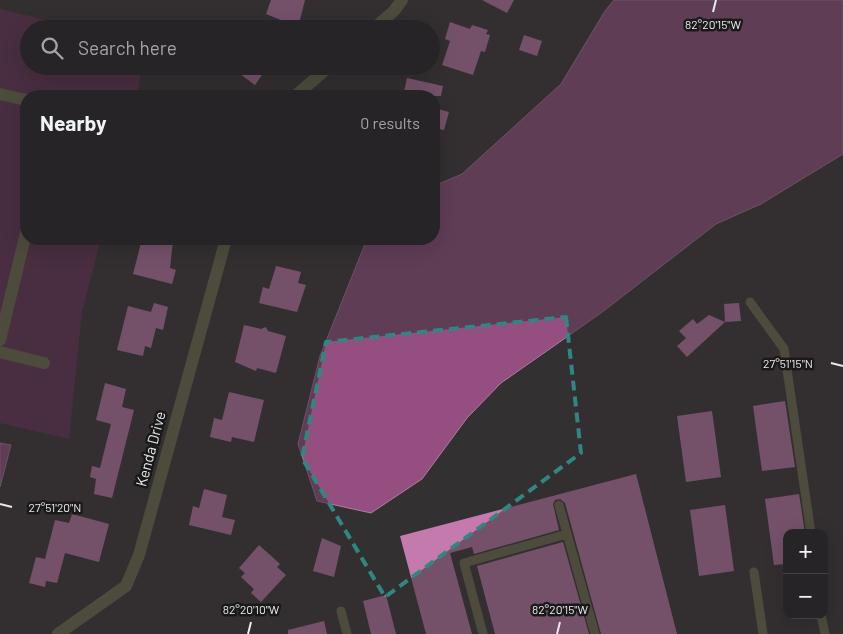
<!DOCTYPE html>
<meta charset="utf-8">
<style>
body{margin:0;font-family:Barlow,sans-serif;background:#323032;color:#f1f3f6}
.controls{position:absolute;right:15px;bottom:15px;display:grid;overflow:hidden;border-radius:10px;box-shadow:0 5px 20px #0002}
.controls button{width:45px;height:45px;display:grid;place-items:center;padding:0;border:0;border-bottom:1px solid #424143;background:#262426;color:#f1f3f6;font:25px sans-serif}
.list{margin:0;padding:0;list-style:none}
h2{display:flex;justify-content:space-between;align-items:center;height:65px;margin:0;padding:0 20px;font-size:21px}
h2 small{font-size:16px;font-weight:400;color:#a4a4a7}
.icon{flex:none;width:28px;height:28px;fill:none;stroke:currentColor;stroke-width:2;stroke-linecap:round;stroke-linejoin:round}
.map{position:relative;flex:none;width:843px;height:634px;overflow:hidden}
.search{position:absolute;background:#262426;box-shadow:0 5px 20px #0002;left:20px;top:20px;width:420px;height:55px;display:flex;align-items:center;gap:12px;box-sizing:border-box;padding:0 18px;border-radius:28px;color:#a4a4a7;font-size:19px}
.panel{position:absolute;background:#262426;box-shadow:0 5px 20px #0002;left:20px;top:90px;width:420px;height:155px;border-radius:20px}
.map>svg:first-child{display:block}
.green{fill:#622d53}
.water{fill:#944f80;stroke:#ae7da0}
.building{fill:#c47aad}
.lines{fill:none;stroke-linecap:round;stroke-linejoin:round}
.service{stroke:#6d6d4b;stroke-width:9}
.minor{stroke:#6d6d4b;stroke-width:12}
.marked{fill:none;stroke:#308781;stroke-width:4;stroke-dasharray:10 6;stroke-linejoin:round}
.ticks{fill:none;stroke:#eae9ea;stroke-width:2}
.labels{text-anchor:middle;stroke-width:5;stroke-linejoin:round;paint-order:stroke}
.street-label{font-size:15px;fill:#eae9ea;stroke:#1a191a}
.ticks-label{font-size:12px;text-anchor:middle;fill:#eae9ea;stroke:#1a191a;stroke-width:5;stroke-linejoin:round;paint-order:stroke}
</style>
<div class="map">
<svg width="843" height="634" viewBox="0 0 843 634">
<rect width="100%" height="100%" fill="#333032"/>
<path class="green" d="M 0,9 L 83,29 L 29,29 L 29,66 L 142,66 L 137,96 L 26,96 L 26,239 L 101,239 L 82,311 L 69,439 L 0,423 Z"/>
<g class="water">
<path d="M 614,0 L 843,0 L 843,154 L 761,204 L 716,224 L 601,313 L 501,383 L 467,418 L 422,479 L 371,513 L 317,501 L 298,444 L 320,356 L 367,239 L 434,239 L 434,186 L 462,174 L 561,84 L 605,11 Z"/>
<path d="M 0,443 L 11,445 L 0,487 Z"/>
</g>
<g class="building">
<path d="M 271,0 L 305,0 L 298,27 L 266,14 Z"/>
<path d="M 482,0 L 514,0 L 507,13 Z"/>
<path d="M 450,22 L 470,29 L 472,25 L 488,30 L 486,34 L 490,35 L 485,52 L 481,51 L 473,75 L 442,65 L 450,41 L 445,39 Z"/>
<path d="M 524,35 L 542,41 L 537,56 L 519,50 Z"/>
<path d="M 229,66 L 264,66 L 259,73 L 262,75 L 255,85 Z"/>
<path d="M 407,78 L 443,86 L 441,96 L 403,96 Z"/>
<path d="M 434,108 L 449,112 L 444,130 L 434,128 Z"/>
<path d="M 142,239 L 173,241 L 170,268 L 176,270 L 172,284 L 133,274 Z"/>
<path d="M 276,266 L 301,272 L 298,283 L 306,285 L 297,312 L 259,303 L 263,287 L 269,289 Z"/>
<path d="M 154,303 L 168,307 L 163,330 L 156,328 L 151,348 L 145,346 L 143,356 L 117,350 L 128,306 L 151,312 Z"/>
<path d="M 739,303 L 741,321 L 725,322 L 724,304 Z"/>
<path d="M 709,315 L 725,322 L 687,357 L 677,346 L 686,338 L 679,331 L 693,319 L 697,324 Z"/>
<path d="M 244,325 L 261,329 L 266,327 L 268,331 L 286,336 L 276,373 L 257,368 L 256,371 L 235,362 Z"/>
<path d="M 105,383 L 126,389 L 122,407 L 134,410 L 112,498 L 94,494 L 96,479 L 90,477 L 92,466 L 100,468 L 111,424 L 96,420 Z"/>
<path d="M 229,392 L 264,400 L 254,442 L 232,437 L 231,442 L 210,437 L 214,418 L 222,420 Z"/>
<path d="M 785,401 L 795,467 L 762,471 L 753,406 Z"/>
<path d="M 712,411 L 721,477 L 686,482 L 677,416 Z"/>
<path d="M 636,474 L 677,634 L 601,634 L 565,503 L 560,499 L 555,500 L 553,504 L 559,530 L 474,554 L 472,547 L 450,553 L 472,634 L 426,634 L 400,536 Z"/>
<path d="M 204,489 L 227,495 L 222,517 L 235,520 L 231,535 L 189,525 L 193,506 L 199,508 Z"/>
<path d="M 799,494 L 805,533 L 787,533 L 787,564 L 774,565 L 765,499 Z"/>
<path d="M 725,505 L 734,571 L 699,576 L 690,510 Z"/>
<path d="M 72,514 L 109,524 L 99,562 L 65,553 L 57,583 L 46,581 L 45,587 L 29,583 L 36,557 L 45,559 L 55,520 L 69,523 Z"/>
<path d="M 322,538 L 341,546 L 334,577 L 313,571 Z"/>
<path d="M 563,542 L 589,634 L 495,634 L 477,566 Z"/>
<path d="M 259,545 L 280,564 L 277,567 L 286,575 L 261,602 L 251,593 L 254,589 L 241,577 L 245,573 L 239,568 Z"/>
<path d="M 386,595 L 396,634 L 371,634 L 363,601 Z"/>
<path d="M 324,621 L 327,634 L 288,634 L 288,630 Z"/>
</g>
<g class="lines">
<g class="service">
<path d="M 750,302 L 784,349 L 811,533"/>
<path d="M 559,505 L 595,634"/>
<path d="M 754,572 L 763,634"/>
<path d="M 341,611 L 347,634"/>
<path d="M 821,615 L 825,634"/>
<path d="M 483,634 L 464,563 L 567,534"/>
</g>
<g class="minor">
<path d="M 373,29 L 394,11 L 402,0"/>
<path d="M 0,94 L 26,100"/>
<path d="M 295,96 L 330,66"/>
<path d="M 0,340 L 26,233"/>
<path d="M 0,352 L 44,363"/>
<path d="M 58,634 L 126,586 L 139,555 L 226,239"/>
</g>
</g>
<path d="M0 0H843V634H0ZM 566,317 L 581,453 L 385,597 L 302,458 L 326,342 Z" fill="#333032" fill-opacity=".55" fill-rule="evenodd"/>
<path class="marked" d="M 566,317 L 581,453 L 385,597 L 302,458 L 326,342 Z"/>
<path class="ticks" d="M 713,12 L 716,0M 831,363 L 843,366M 0,504 L 12,507M 248,634 L 251,622M 557,634 L 560,622"/>
<g class="labels">
<g class="street-label">
<text transform="translate(151 449) rotate(-75)" y="5">Kenda Drive</text>
</g>
</g>
<g class="ticks-label">
<text x="713" y="29">82°20'15"W</text>
<text x="788" y="368">27°51'15"N</text>
<text x="55" y="512">27°51'20"N</text>
<text x="251" y="614">82°20'10"W</text>
<text x="560" y="614">82°20'15"W</text>
</g>
</svg>
<div class="controls">
<button>+</button>
<button>−</button>
</div>
<div class="search"><svg class="icon" aria-label="search" viewBox="0 0 24 24"><circle cx="10" cy="10" r="6"/><path d="M15 15l6 6"/></svg>Search here</div>
<section class="panel">
<h2>Nearby<small>0 results</small></h2>
<ul class="list">
</ul>
</section>
</div>
